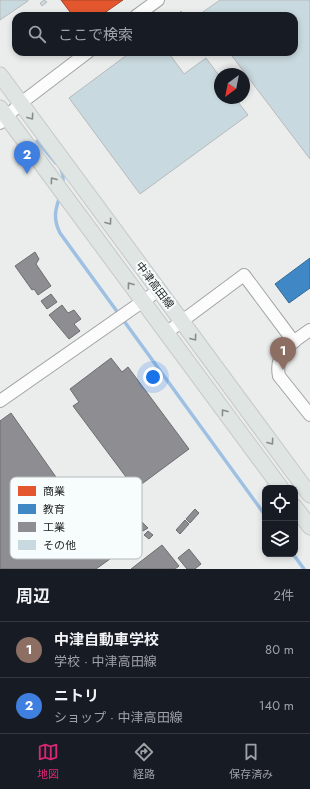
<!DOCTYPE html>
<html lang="ja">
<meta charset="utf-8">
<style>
body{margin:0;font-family:Jost,"Noto Sans JP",sans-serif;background:#242831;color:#f1f3f6}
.controls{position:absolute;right:12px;bottom:12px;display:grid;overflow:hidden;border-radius:8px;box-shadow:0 2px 6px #0003}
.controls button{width:36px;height:36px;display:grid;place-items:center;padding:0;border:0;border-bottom:1px solid #363941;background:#171b24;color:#f1f3f6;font:20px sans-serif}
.compass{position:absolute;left:214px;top:68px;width:36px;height:36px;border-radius:50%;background:#171b24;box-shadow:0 2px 6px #0003;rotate:212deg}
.you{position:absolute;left:153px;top:377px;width:14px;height:14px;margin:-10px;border:3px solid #fff;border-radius:50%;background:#1a73e8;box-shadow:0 0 0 6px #1a73e833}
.badge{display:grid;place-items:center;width:26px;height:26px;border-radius:50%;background:#db2777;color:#fff;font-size:13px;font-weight:700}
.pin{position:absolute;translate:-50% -33px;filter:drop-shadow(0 1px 2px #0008)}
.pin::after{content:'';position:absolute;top:21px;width:14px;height:12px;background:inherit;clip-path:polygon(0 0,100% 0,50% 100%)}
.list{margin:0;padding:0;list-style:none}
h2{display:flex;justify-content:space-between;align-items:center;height:52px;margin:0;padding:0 16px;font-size:17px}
h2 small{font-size:13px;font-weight:400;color:#9ea1a6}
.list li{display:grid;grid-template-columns:26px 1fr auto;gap:12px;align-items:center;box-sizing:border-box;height:56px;padding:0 16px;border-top:1px solid #363941}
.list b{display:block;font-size:15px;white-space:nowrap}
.list p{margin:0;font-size:13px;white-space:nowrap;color:#9ea1a6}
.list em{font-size:13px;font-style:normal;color:#9ea1a6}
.icon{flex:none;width:22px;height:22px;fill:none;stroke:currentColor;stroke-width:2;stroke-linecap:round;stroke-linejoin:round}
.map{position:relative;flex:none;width:310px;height:569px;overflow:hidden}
.search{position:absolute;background:#171b24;box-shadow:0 2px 6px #0003;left:12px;right:12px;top:12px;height:44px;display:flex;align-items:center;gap:10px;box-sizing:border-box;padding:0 14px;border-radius:12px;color:#9ea1a6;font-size:15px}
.sheet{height:164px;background:#171b24}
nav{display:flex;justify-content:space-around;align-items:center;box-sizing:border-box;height:56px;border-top:1px solid #363941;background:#171b24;font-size:11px;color:#9ea1a6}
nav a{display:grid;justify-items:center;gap:2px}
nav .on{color:#db2777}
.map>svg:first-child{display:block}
.shops{fill:#e4572e;stroke:#a9472a}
.schools{fill:#3f88c5;stroke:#356994}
.industry{fill:#8d8d92;stroke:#6c6d70}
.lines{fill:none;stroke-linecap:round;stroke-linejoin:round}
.stream{stroke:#9ec0e3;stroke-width:3.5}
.building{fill:#c8d9df;stroke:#b8baba}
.minor-casing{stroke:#a2a3a3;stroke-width:14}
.major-casing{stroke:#c7c8c8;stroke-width:17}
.minor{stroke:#fcfcfc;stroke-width:12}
.major{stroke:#dee5e3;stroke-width:15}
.oneway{stroke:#888d8c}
.labels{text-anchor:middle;stroke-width:4;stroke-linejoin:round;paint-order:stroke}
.street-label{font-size:11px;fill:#1f2121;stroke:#f7fcfc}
.key{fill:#f7fcfc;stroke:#b6baba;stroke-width:1}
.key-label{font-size:11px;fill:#1f2121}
</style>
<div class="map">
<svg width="310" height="569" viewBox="0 0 310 569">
<rect width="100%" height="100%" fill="#ebeded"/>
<path class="shops" d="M 61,0 L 123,0 L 100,16 L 73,16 Z"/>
<path class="schools" d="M 310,258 L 310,288 L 289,303 L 275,284 Z"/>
<g class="industry">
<path d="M 35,252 L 39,259 L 36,264 L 51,286 L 38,295 L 34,289 L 32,290 L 15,266 Z"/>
<path d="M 51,294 L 57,302 L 47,309 L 41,301 Z"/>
<path d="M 62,305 L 68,313 L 74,310 L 81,319 L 74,324 L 80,331 L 69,339 L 49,315 Z"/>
<path d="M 111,358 L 122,372 L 128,367 L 189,449 L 135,489 L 73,406 L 79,402 L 70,389 Z"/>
<path d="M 11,413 L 77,507 L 99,494 L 126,534 L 110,559 L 96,569 L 0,569 L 0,421 Z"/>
<path d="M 195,509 L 199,513 L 190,523 L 186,519 Z"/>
<path d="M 185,520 L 189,524 L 180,534 L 176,530 Z"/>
<path d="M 142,522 L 148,528 L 143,531 L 138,525 Z"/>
<path d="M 148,531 L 153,535 L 149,539 L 144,535 Z"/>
<path d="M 162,545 L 179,566 L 175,569 L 131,569 Z"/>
<path d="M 189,549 L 201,564 L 195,569 L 187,569 L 178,558 Z"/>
</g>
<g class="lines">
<g class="stream">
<path d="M 37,141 L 56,163"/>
<path d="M 61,169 L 63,175 L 63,184"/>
<path d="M 60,196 C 55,210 53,219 60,233 L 265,515"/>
<path d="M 293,554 L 304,569"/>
</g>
</g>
<g class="building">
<path d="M 0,0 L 28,0 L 28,1 L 0,20 Z"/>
<path d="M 44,0 L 47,2 L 42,6 L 40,3 Z"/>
<path d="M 220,0 L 310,0 L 310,159 L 229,52 L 294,52 L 294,16 L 202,16 L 200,14 Z"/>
<path d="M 181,11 L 185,16 L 179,16 L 178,14 Z"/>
<path d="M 131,52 L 168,52 L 184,74 L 206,58 L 220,77 L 220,98 L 235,98 L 248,115 L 140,194 L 69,98 Z"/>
</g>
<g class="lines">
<defs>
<g id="minor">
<path d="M 136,16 L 158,0"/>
<path d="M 0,123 L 21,103 L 88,52"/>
<path d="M 310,330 C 293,342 274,352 279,376 L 310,415"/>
<path d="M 166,333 L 244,275 L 294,342"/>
<path d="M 0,401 L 159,290"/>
</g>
<g id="major">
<path d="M 0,75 L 310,495"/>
<path d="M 0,108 L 281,488"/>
<path d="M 295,507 L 310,527"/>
</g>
</defs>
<use href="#minor" class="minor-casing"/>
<use href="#major" class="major-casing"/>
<use href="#minor" class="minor"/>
<use href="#major" class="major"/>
</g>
<defs><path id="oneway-chevron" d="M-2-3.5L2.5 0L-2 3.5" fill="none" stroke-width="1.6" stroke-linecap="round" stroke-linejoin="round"/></defs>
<g class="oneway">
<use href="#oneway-chevron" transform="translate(31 117) rotate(54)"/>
<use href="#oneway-chevron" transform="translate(53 180) rotate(-126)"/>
<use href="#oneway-chevron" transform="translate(109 222) rotate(54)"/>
<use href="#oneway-chevron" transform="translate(130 285) rotate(-126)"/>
<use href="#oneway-chevron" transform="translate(194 338) rotate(54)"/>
<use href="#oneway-chevron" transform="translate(224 412) rotate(-127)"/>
<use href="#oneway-chevron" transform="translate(271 442) rotate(54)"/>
</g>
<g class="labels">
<g class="street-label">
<text transform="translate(155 285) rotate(53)" y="4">中津高田線</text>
</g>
</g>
<rect x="10" y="477" width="132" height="82" rx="6" class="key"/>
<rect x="18" y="486" width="18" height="10" fill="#e4572e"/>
<rect x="18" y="504" width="18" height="10" fill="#3f88c5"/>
<rect x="18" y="522" width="18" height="10" fill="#8d8d92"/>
<rect x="18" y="540" width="18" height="10" fill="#c8d9df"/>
<g class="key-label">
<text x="43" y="495">商業</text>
<text x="43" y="513">教育</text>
<text x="43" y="531">工業</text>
<text x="43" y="549">その他</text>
</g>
</svg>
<div class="controls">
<button><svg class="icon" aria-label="locate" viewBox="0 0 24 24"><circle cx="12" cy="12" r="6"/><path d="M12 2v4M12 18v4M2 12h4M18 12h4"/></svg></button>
<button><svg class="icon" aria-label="layers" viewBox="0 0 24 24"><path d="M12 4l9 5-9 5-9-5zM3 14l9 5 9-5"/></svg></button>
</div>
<svg class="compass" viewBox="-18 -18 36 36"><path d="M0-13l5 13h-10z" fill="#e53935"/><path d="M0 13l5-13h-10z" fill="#9ea1a6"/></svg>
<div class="you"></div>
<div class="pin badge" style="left:283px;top:370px;background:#8d6e63">1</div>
<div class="pin badge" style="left:27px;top:174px;background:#3f7fe0">2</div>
<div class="search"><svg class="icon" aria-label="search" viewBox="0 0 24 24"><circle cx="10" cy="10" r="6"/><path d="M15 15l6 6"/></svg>ここで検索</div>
</div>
<section class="sheet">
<h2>周辺<small>2件</small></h2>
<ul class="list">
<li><span class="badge" style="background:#8d6e63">1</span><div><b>中津自動車学校</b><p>学校 · 中津高田線</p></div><em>80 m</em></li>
<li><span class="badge" style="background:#3f7fe0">2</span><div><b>ニトリ</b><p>ショップ · 中津高田線</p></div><em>140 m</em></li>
</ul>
</section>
<nav>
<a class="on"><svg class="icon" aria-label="map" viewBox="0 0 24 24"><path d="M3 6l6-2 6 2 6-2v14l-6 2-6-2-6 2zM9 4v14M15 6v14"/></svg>地図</a>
<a><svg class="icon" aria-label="directions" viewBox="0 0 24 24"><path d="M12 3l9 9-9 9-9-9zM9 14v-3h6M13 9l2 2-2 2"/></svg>経路</a>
<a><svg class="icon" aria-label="saved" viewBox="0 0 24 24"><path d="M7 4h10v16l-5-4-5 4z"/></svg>保存済み</a>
</nav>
